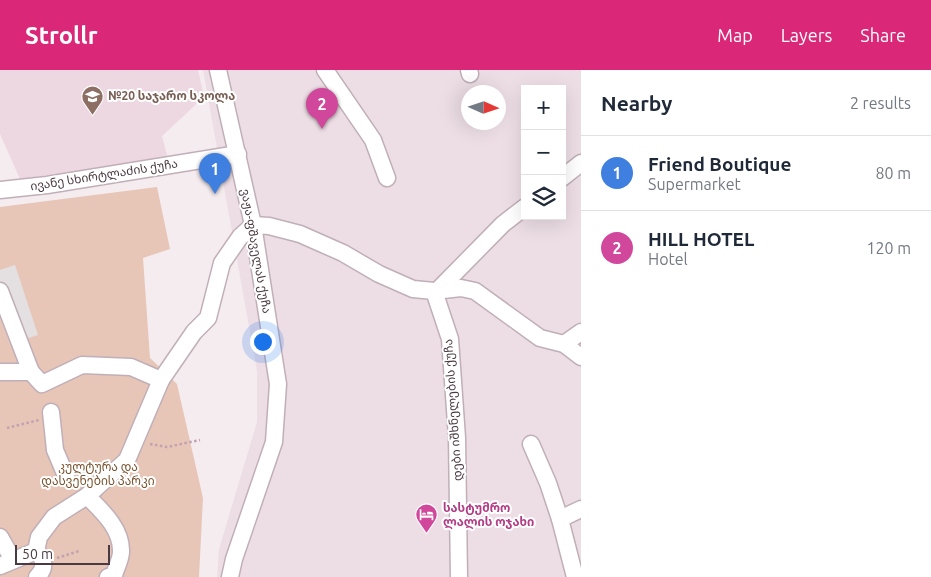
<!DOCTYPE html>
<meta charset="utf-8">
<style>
body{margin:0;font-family:Ubuntu,"Noto Sans Georgian",sans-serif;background:#f6f6f7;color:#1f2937}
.controls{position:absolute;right:15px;top:15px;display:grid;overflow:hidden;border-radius:0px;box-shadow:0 5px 20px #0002}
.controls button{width:45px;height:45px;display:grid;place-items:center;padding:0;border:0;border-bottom:1px solid #e0e1e3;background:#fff;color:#1f2937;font:25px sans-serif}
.compass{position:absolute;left:461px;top:15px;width:45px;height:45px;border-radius:50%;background:#fff;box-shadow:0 5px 20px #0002;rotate:93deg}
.scale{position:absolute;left:15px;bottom:12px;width:95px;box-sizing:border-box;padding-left:5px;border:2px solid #4a3a42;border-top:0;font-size:14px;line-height:18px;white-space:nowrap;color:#4a3a42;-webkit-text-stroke:4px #fff;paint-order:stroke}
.you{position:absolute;left:262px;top:271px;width:18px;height:18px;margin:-12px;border:4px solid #fff;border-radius:50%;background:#1a73e8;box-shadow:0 0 0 8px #1a73e833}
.badge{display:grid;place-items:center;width:32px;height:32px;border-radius:50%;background:#db2777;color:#fff;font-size:16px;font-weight:700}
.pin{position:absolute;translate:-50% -41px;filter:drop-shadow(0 1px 2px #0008)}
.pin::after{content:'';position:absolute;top:26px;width:18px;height:15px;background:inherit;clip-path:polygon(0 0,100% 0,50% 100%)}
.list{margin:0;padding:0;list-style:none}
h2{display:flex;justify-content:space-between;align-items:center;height:65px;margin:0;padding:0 20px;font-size:21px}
h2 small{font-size:16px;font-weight:400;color:#747a83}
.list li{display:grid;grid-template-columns:32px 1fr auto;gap:15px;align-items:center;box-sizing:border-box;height:75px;padding:0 20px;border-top:1px solid #e0e1e3}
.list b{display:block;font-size:19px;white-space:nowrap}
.list p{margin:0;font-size:16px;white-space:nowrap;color:#747a83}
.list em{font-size:16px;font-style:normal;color:#747a83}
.icon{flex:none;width:28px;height:28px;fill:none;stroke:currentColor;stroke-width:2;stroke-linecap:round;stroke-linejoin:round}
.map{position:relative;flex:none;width:581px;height:507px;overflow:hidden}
header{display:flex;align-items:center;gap:30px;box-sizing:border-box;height:70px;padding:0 25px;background:#db2777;color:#fff}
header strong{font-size:24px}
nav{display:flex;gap:28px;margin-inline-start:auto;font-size:18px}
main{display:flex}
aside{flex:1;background:#fff}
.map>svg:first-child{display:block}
.residential{fill:#eddee5;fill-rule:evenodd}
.education{fill:#edd7e0}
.green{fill:#e7c6b7}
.parking{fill:#e4e0e2}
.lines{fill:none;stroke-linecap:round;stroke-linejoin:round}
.minor-casing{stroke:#c1afb8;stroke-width:19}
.path{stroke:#c2a1b1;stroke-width:2.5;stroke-dasharray:2.5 2.5;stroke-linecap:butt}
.minor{stroke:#fff;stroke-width:16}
.labels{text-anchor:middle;stroke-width:4;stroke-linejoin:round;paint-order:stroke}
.education-label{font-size:12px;font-weight:bold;fill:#785e54;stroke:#fff;text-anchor:start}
.street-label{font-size:12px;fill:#4a3a42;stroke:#fff}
.park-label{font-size:12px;fill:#7a532e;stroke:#fff}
.hotel-label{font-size:12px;font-weight:bold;fill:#b23c85;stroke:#fff;text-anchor:start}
</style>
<header>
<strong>Strollr</strong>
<nav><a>Map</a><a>Layers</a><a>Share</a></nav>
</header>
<main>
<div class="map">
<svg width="581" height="507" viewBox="0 0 581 507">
<rect width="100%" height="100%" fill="#f5ecf0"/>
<path class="residential" d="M 203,0 L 581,0 L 581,507 L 217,507 L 219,479 L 257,352 L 257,301 ZM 525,19 L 562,19 L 562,146 L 525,146 ZM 468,22 L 498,22 L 498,52 L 468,52 Z"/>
<path class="education" d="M 0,0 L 198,0 L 204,27 L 162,66 L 168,89 L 20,109 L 0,64 Z"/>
<path class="green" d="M 157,117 L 170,179 L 143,188 L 150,288 L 177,314 L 203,428 L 199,507 L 0,507 L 0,137 Z"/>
<path class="parking" d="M 15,195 L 38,265 L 10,274 L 0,243 L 0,200 Z"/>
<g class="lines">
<defs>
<g id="minor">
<path d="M 218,0 L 253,155 L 278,314 L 274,372 L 234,489 L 230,507"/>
<path d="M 325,0 L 373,70 L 387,108"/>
<path d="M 469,0 L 470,4"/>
<path d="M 562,108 L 581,93"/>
<path d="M 0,120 L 47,115 L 238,84"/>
<path d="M 439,219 L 503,154 L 525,137"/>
<path d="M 0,221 L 31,302 L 42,314 L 82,295 L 131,297 L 161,310"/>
<path d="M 434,221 L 450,269 L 457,368 L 459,507"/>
<path d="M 564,274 L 581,262"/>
<path d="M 0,302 L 31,302"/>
<path d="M 51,342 L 55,380 L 66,406"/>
<path d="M 531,374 L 548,413 L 560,449"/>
<path d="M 87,426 C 102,441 122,459 121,482 C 121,489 116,498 114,505 L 108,507"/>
<path d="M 0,467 L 13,490"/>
<path d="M 36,481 L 39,467 L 54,447 L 87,426 L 127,390 L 161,310 L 194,262 L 208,248 L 222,193 L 240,167 L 253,155 L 269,156 L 300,164 L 343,183 L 379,204 L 413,219 L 434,221 L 461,218 L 475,221 L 540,268 L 564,274 L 581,287"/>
<path d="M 36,481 C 45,489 46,498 37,507"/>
<path d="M 0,496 L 36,481"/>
<path d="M 575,507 L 560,449 L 581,439"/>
</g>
</defs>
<use href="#minor" class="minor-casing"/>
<g class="path">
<path d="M 7,358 L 39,350"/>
<path d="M 150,374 L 167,377 L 200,370"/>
<path d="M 57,488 L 79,481"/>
</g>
<use href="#minor" class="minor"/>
</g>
<defs>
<symbol id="school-pin" viewBox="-11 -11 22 30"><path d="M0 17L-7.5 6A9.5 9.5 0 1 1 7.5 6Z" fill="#8d6e63" stroke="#fff"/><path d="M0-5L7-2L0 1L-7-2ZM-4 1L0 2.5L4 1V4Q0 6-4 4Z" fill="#fff"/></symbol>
<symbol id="hotel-pin" viewBox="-11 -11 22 30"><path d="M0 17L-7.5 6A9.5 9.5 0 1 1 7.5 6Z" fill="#d1479c" stroke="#fff"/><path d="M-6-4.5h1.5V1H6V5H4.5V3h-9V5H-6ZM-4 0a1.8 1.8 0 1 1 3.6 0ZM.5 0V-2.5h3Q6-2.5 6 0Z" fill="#fff"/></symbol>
</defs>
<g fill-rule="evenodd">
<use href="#school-pin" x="80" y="14" width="25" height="34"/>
<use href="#hotel-pin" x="414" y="432" width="25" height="34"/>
</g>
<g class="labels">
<g class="education-label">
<text x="108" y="30">№20 საჯარო სკოლა</text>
</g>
<g class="street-label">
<text transform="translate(104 105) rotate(-9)" y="4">ივანე სხირტლაძის ქუჩა</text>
<text transform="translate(256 181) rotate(80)" y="4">ვაჟა-ფშაველას ქუჩა</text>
<text transform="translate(453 340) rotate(-94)" y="4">დები იშხნელების ქუჩა</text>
</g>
<g class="park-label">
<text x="98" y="401">კულტურა და<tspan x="98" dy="14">დასვენების პარკი</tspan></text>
</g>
<g class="hotel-label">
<text x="443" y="442">სასტუმრო<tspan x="443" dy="14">ლალის ოჯახი</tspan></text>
</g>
</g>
</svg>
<div class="controls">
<button>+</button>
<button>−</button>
<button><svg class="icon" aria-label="layers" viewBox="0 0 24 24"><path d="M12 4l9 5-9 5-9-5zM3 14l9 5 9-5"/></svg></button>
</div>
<svg class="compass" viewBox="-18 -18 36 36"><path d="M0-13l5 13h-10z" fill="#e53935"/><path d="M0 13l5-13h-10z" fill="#747a83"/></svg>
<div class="scale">50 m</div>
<div class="you"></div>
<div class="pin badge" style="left:215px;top:124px;background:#3f7fe0">1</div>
<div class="pin badge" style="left:322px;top:59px;background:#d1479c">2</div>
</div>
<aside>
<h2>Nearby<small>2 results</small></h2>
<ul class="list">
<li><span class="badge" style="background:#3f7fe0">1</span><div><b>Friend Boutique</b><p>Supermarket</p></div><em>80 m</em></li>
<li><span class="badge" style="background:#d1479c">2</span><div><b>HILL HOTEL</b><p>Hotel</p></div><em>120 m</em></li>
</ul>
</aside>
</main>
